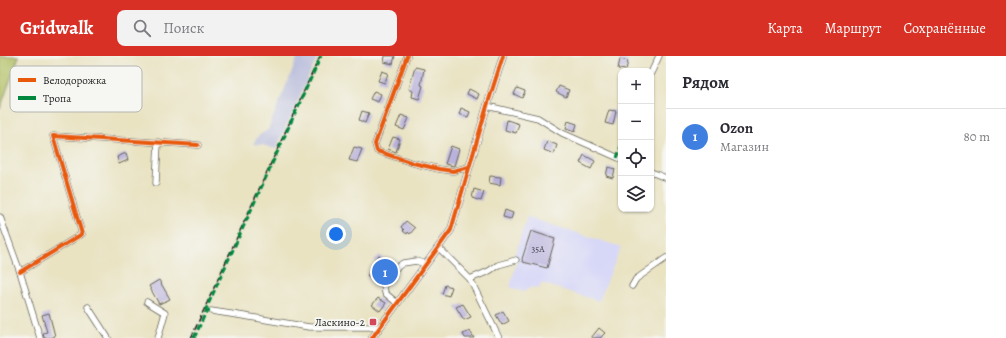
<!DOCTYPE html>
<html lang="ru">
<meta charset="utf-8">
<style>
body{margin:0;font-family:Alegreya,serif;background:#f2f2f3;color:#2b2b33}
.controls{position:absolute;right:12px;top:12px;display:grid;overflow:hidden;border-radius:8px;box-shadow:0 1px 3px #0004}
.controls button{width:36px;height:36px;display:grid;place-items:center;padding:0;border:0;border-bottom:1px solid #e1e1e2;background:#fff;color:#2b2b33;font:20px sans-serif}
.you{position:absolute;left:336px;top:178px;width:14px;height:14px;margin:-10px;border:3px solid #fff;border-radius:50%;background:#1a73e8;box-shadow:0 0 0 6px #1a73e833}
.badge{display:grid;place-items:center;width:26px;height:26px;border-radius:50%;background:#d93025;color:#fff;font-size:13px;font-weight:700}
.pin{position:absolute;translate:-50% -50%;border:2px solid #fff;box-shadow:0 1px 4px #0006}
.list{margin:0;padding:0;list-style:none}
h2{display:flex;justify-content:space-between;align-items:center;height:52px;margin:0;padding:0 16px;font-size:17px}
h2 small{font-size:13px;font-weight:400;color:#7c7c81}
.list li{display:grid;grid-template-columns:26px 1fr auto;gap:12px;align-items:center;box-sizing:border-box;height:56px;padding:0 16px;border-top:1px solid #e1e1e2}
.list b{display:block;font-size:15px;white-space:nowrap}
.list p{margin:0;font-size:13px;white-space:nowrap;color:#7c7c81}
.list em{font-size:13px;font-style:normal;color:#7c7c81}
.icon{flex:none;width:22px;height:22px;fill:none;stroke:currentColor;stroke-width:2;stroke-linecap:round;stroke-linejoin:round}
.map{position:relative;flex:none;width:666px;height:282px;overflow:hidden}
header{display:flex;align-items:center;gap:24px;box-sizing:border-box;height:56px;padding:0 20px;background:#d93025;color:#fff}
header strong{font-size:19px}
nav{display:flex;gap:22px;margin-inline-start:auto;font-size:14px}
.search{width:280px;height:36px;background:#f2f2f3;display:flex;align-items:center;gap:10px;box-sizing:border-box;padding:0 14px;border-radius:8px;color:#7c7c81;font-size:15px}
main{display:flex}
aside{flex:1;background:#fff}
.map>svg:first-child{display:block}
.built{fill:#d7d7f8}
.industrial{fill:#bfc2dd}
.green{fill:#b0be60;stroke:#666d3e}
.building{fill:#b7afdb}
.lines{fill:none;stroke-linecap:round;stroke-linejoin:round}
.minor-casing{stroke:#646256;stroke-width:7}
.tertiary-casing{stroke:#646256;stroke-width:8}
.minor{stroke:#fff;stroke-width:5.5}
.tertiary{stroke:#fff;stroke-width:7}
.rail{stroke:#1c1c1c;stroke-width:1.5;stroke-dasharray:6 3;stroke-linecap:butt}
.quiet{stroke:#00873e;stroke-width:3;stroke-dasharray:6 3;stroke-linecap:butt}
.cycleway-casing{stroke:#f6f6f2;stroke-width:6}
.cycleway{stroke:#e8590c;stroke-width:4}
.poi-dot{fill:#d1495b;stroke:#f6f6f2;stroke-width:1.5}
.labels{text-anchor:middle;stroke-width:3.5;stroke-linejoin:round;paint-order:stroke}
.number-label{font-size:9px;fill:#43414c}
.poi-label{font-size:11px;fill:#1c1c1c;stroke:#f6f6f2;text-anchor:end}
.key{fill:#f6f6f2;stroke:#b5b5b2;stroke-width:1}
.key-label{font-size:11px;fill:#1c1c1c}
</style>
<header>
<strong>Gridwalk</strong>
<div class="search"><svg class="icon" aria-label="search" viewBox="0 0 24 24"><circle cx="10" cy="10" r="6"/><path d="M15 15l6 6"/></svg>Поиск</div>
<nav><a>Карта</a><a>Маршрут</a><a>Сохранённые</a></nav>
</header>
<main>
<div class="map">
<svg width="666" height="282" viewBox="0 0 666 282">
<rect width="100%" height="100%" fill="#f6f6f2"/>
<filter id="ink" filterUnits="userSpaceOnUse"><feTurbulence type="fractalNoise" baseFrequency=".025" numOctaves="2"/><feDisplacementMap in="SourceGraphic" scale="8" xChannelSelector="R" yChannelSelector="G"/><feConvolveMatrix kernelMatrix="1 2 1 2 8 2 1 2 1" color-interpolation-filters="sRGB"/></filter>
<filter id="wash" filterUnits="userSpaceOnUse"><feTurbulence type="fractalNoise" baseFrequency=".012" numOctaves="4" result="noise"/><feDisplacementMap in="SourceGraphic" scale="16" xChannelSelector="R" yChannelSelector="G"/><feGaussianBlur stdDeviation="0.9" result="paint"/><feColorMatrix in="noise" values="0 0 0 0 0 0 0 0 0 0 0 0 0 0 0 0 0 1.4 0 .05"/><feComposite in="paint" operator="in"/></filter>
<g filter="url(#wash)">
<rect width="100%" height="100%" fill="#e9e3c2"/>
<path class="built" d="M 527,161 L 621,191 L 599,245 L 541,227 L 539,233 L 532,231 L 523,236 L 510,231 L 517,205 L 516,202 L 514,201 Z"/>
<path class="industrial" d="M 298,0 L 318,0 L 276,93 L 262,89 L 253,88 L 258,80 L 268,74 Z"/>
<path class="green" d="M 0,0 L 19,0 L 0,53 Z"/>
<g id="blocks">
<g class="building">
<path d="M 385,0 L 395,0 L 393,8 L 384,6 Z"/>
<path d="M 620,3 L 628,5 L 626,14 L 618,13 Z"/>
<path d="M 415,11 L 424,13 L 421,29 L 423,30 L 419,43 L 412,41 L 413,35 L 409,33 Z"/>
<path d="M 382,15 L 388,17 L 385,27 L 378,25 Z"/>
<path d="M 559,30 L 569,34 L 566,41 L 556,36 Z"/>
<path d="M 517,32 L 525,35 L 522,42 L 514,38 Z"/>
<path d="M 469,33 L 479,38 L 477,43 L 467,38 Z"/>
<path d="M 374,35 L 381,38 L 378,46 L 370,43 Z"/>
<path d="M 461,52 L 470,56 L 468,61 L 459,58 Z"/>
<path d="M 609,54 L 616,55 L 613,69 L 605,67 Z"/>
<path d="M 362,55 L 369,57 L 365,67 L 359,64 Z"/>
<path d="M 401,59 L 409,62 L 404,74 L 396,71 Z"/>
<path d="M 507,64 L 519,68 L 516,77 L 505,74 Z"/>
<path d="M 568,65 L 577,68 L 575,75 L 566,72 Z"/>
<path d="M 393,81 L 400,83 L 396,96 L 388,93 Z"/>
<path d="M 547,85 L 557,89 L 554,98 L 544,94 Z"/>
<path d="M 451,90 L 459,93 L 454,110 L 445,108 Z"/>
<path d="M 354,91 L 362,93 L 357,106 L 349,104 Z"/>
<path d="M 126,97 L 128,104 L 119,108 L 117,101 Z"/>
<path d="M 584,99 L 595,105 L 591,113 L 580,107 Z"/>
<path d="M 608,111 L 615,113 L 613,122 L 606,120 Z"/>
<path d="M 490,120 L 501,121 L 500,129 L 489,127 Z"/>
<path d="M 474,133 L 484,136 L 481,145 L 472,142 Z"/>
<path d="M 505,154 L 513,157 L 511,163 L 503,161 Z"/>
<path d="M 406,165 L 415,172 L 410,178 L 408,176 L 407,178 L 403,175 L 404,174 L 401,171 Z"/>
<path d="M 531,175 L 555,183 L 547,212 L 523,206 L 522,203 Z"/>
<path d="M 379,199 L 386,205 L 382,210 L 388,214 L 378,229 L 367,220 L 377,207 L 374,205 Z"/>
<path d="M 159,224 L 170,243 L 159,248 L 149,230 Z"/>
<path d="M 445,229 L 452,231 L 449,240 L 442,238 Z"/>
<path d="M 378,242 L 386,247 L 380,255 L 372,249 Z"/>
<path d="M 463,248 L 471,261 L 464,264 L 456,251 Z"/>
<path d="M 503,255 L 509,265 L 502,269 L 496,259 Z"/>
<path d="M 49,257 L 55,280 L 51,282 L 44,282 L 43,277 L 47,276 L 42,259 Z"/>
<path d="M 599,272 L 605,277 L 600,282 L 591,282 Z"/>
<path d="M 470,275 L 474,282 L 465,282 L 463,278 Z"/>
</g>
</g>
</g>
<g filter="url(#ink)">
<use href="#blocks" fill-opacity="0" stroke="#646256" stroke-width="1"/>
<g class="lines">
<defs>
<g id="minor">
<path d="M 407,0 L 375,88 L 377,95 L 413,107 L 439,113 L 453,115 L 469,111"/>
<path d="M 651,17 L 659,0"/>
<path d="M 487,50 L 538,62 L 562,77 L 621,103"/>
<path d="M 651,116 L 666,122"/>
<path d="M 156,127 L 158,86"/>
<path d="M 0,161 L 20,216 L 40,282"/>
<path d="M 439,192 L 470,223 L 499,282"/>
<path d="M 20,216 L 82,178 L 53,80 L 198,89"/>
<path d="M 470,223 L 489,215 L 498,209 L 516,204"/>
<path d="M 632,230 L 636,223 L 666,202"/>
<path d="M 147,246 L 165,257 L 158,282"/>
<path d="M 397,247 L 385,237 L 384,229 L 392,215 L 403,207 L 416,205 L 426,208"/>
<path d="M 88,251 L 108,282"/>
<path d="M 211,255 L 244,260 L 309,271 L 379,271"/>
</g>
<path id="tertiary" d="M 372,282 L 451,174 L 487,50 L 503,0"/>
</defs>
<use href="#minor" class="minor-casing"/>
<use href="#tertiary" class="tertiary-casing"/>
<use href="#minor" class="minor"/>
<use href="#tertiary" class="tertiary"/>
<path class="rail" d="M 191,282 L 320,0"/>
<g class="quiet">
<path d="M 617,102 L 621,90"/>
<path d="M 207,256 L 206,253 L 321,0"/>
<path d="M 194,282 L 206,256 L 210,255"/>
</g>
<defs>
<g id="cycleway">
<path d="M 407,0 L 375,88 L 377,95 L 413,107 L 439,113 L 453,115 L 469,111"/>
<path d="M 20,216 L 82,178 L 53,80 L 198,89"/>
<path d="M 372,282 L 451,174 L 487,50 L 503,0"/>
</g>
</defs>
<use href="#cycleway" class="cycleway-casing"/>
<use href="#cycleway" class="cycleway"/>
</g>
</g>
<rect class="poi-dot" x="369" y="262" width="8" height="8" rx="2"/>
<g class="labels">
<g class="number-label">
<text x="538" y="196">35А</text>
</g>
<g class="poi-label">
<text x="365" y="270">Ласкино-2</text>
</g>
</g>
<rect x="10" y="10" width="132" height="46" rx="6" class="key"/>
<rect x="18" y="22" width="18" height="4" fill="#e8590c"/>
<rect x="18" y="40" width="18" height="4" fill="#00873e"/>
<g class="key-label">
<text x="43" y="28">Велодорожка</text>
<text x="43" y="46">Тропа</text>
</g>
</svg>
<div class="controls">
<button>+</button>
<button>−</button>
<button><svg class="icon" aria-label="locate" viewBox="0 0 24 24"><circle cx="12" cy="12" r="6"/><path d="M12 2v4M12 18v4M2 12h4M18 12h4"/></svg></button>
<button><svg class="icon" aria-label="layers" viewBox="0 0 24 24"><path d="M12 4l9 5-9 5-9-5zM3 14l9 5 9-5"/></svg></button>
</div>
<div class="you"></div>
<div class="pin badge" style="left:385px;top:216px;background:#3f7fe0">1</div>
</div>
<aside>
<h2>Рядом<small></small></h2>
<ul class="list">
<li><span class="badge" style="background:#3f7fe0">1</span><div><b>Ozon</b><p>Магазин</p></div><em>80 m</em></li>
</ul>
</aside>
</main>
